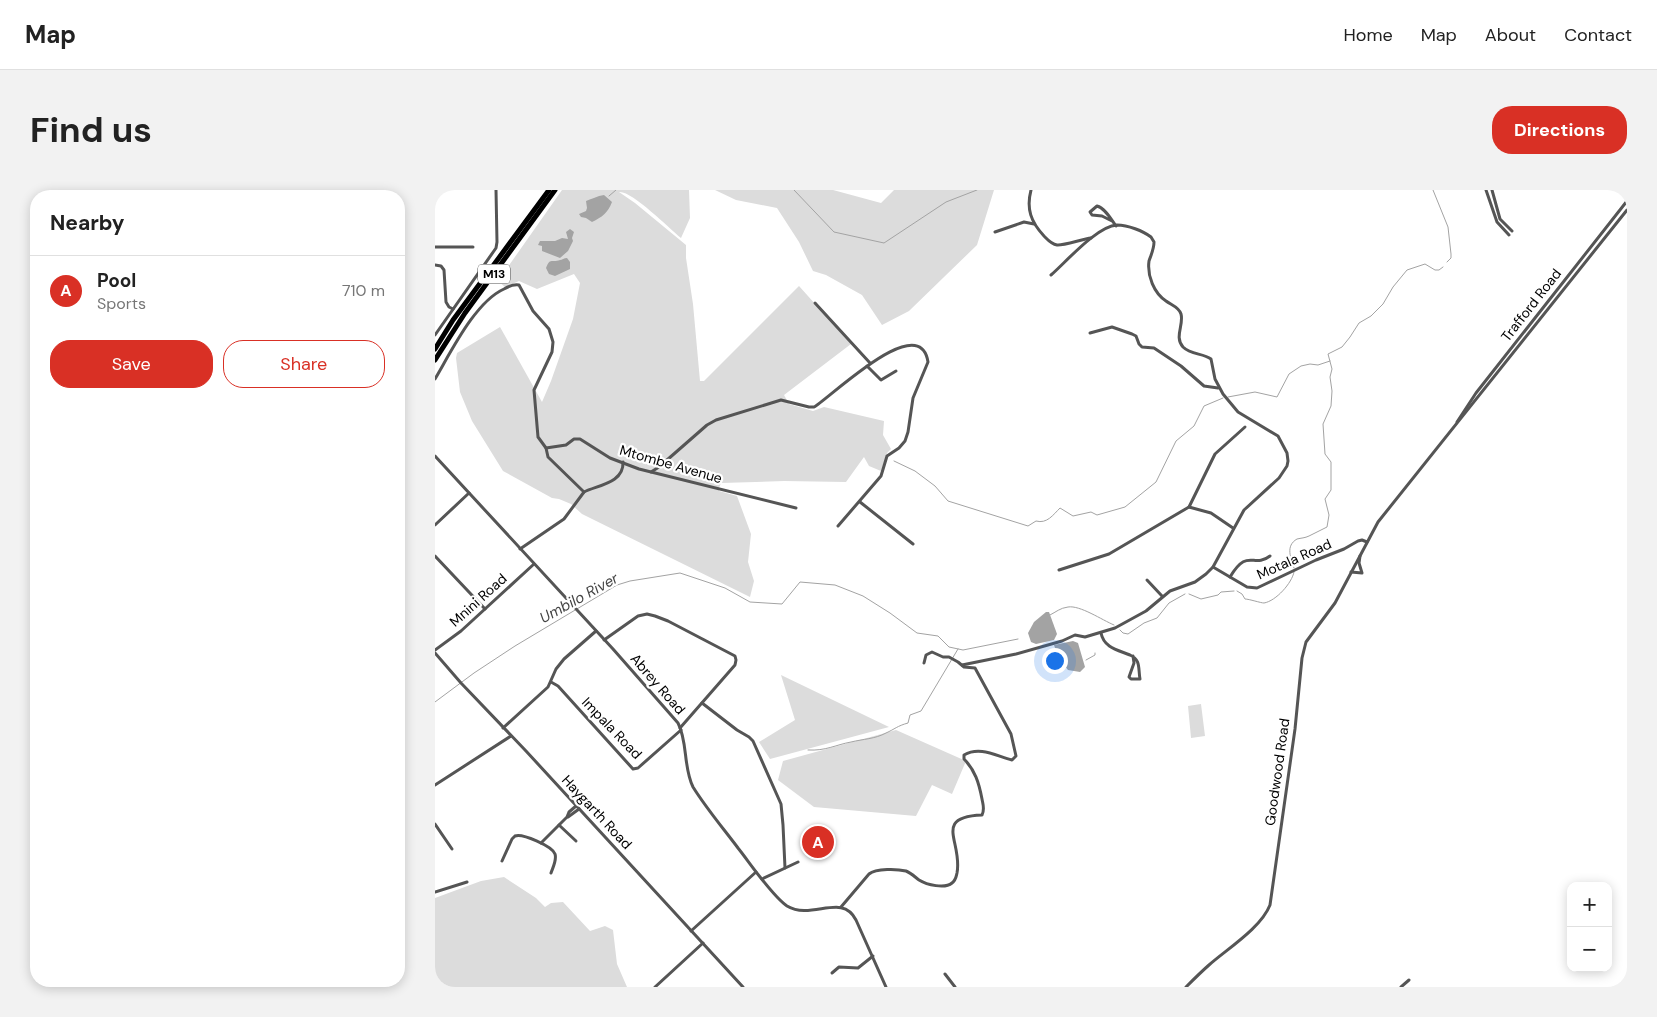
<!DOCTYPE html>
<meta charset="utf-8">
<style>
body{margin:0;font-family:"DM Sans",sans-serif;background:#f2f2f2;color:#222}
.controls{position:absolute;right:15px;bottom:15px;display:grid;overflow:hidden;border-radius:10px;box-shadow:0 2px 12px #0003}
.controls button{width:45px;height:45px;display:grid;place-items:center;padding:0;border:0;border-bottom:1px solid #e0e0e0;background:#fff;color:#222;font:25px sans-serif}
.you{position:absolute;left:619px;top:470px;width:18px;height:18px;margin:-12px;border:4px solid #fff;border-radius:50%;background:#1a73e8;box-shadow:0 0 0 8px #1a73e833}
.badge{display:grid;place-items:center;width:32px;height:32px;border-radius:50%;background:#d93025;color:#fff;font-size:16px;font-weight:700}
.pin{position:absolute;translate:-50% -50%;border:2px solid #fff;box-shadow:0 1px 5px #0006}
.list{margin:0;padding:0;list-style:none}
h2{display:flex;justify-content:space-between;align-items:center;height:65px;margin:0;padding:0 20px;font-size:21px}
h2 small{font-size:16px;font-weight:400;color:#767676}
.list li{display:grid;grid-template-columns:32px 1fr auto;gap:15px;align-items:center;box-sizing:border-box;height:70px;padding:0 20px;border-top:1px solid #e0e0e0}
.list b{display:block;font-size:19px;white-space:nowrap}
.list p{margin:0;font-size:16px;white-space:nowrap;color:#767676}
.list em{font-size:16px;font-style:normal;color:#767676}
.actions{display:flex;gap:10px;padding:15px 20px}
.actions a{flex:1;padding:11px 0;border:1px solid #d93025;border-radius:20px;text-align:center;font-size:18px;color:#d93025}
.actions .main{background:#d93025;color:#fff}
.map{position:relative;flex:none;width:1192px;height:797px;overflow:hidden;border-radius:20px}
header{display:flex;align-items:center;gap:30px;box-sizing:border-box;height:70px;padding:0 25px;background:#fff;border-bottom:1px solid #e0e0e0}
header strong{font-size:24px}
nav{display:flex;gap:28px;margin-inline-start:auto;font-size:18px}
.intro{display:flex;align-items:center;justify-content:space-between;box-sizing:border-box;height:120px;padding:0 30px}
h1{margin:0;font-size:35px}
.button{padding:12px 22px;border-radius:20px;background:#d93025;color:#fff;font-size:18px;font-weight:700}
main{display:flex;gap:30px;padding:0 30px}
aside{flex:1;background:#fff;border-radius:20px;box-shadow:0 2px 12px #0003}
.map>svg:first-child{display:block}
.green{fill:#dcdcdc}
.water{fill:#a3a3a3}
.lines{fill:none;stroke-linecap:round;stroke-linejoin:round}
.stream{stroke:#a3a3a3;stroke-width:1}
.minor{stroke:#555;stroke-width:3}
.highway{stroke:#000;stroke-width:5}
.labels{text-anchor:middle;stroke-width:4.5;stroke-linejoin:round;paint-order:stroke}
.shield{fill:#fff;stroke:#4c4c4c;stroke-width:1}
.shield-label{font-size:12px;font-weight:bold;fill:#000}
.street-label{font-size:14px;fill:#000;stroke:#fff}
.water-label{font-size:15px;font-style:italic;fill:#444;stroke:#fff}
</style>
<header>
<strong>Map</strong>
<nav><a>Home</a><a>Map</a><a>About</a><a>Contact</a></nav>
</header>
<div class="intro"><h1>Find us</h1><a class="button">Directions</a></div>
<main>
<aside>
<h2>Nearby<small></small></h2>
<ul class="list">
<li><span class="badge">A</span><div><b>Pool</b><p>Sports</p></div><em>710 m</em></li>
</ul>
<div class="actions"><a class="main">Save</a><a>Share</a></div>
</aside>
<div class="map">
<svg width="1192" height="797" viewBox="0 0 1192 797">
<rect width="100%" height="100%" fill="#fff"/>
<g class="green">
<path d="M 127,0 L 254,0 L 255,28 L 246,48 C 234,38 196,0 184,2 L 200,13 L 251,55 L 251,68 L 258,114 L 265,191 L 269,191 L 364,96 L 416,154 L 349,205 L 354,214 L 378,221 L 389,217 L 449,231 L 448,245 L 456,259 L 452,263 L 446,281 L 434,276 L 429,267 L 411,292 L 349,291 L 286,293 L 284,298 L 284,301 L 302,306 L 316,344 L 313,372 L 319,391 L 315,407 L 147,324 L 136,314 L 124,309 L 117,308 L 68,281 L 37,231 L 25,202 L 21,168 L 22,163 L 65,137 L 107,212 L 116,191 L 138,129 L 145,93 L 139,84 L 102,99 L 84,91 L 70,97 L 63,91 Z"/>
<path d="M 280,0 L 398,0 L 446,13 L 459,0 L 559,0 L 542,55 L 474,121 L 447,135 L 427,105 L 391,85 L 378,81 L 364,52 L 342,18 L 301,10 Z"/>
<path d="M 346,485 L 454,537 L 335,569 L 324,552 L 360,530 Z"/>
<path d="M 766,514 L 770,546 L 756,548 L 753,516 Z"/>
<path d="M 461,540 L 531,571 L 517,604 L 497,595 L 481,626 L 379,617 L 343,590 L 348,571 Z"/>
<path d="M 69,687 L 101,708 L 110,717 L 116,713 L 128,712 L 155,741 L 170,736 L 178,740 L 182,774 L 192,797 L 0,797 L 0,708 L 46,691 Z"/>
</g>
<g class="water">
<path d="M 169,5 L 177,12 C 173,23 167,27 157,32 L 151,28 L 146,27 L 144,24 L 151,21 L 152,18 L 151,11 C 157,9 162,6 169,5 Z"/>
<path d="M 135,39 L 139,42 L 137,48 L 138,51 L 133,61 L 125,68 L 107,61 L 107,56 L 103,55 L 105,51 L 120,51 L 127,48 L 133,49 L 131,42 Z"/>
<path d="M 132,68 L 135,72 L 135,79 L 120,86 L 114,84 L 111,78 C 115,67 117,73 125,70 C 127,70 129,68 132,68 Z"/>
<path d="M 611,422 L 614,422 L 622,444 L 619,450 L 601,454 L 596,452 L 593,443 L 599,432 Z"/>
<path d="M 638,451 L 643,453 L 650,477 L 645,482 L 633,480 L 629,475 L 622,470 L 622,464 L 619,455 Z"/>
</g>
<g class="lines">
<g class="stream">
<path d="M 359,0 L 399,42 L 449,53 L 511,12 L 542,0"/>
<path d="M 998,0 L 1013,37 L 1016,64 L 1016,68 L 1012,72"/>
<path d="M 174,6 L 181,0"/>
<path d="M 793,207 L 820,202 L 842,207 L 854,184 L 866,176 L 875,174 L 883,175 L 895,171"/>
<path d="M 459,271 L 480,281 L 500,296 L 513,311 L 593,336 L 601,331 C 612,334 618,325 625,318 L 638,326 L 656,322 L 662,325 L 690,317 L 721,292 L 741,251 L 759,236 L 769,216 L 788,208"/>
<path d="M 859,378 C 856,368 850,356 862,349 C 866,348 870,348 874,346 C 880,343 886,340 892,337 L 894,325 L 890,309 L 896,300 L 896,272 L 890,264 L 888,234 L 896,216 L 897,201 L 895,187 L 897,179 L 893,164 L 907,157 L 915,147 L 924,133 L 936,126 L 948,114 L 958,97 L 972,80 L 990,74 L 1000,80 L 1004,80 L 1008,77"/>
<path d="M 802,401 L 807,404 L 810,409 C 814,409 826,413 829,413 C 841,411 857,393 859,382"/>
<path d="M 754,404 L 766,409 L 783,405 L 786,402 L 799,401"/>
<path d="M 615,425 C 621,422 625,418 633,417 C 645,415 667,430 679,435"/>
<path d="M 685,440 L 688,443 L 693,444 L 709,433 L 722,428 L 734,413 L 750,404"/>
<path d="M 651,470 L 660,465 L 660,463"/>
<path d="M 0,512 L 39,483 L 80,456 L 182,395 L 195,391 L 245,383 L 290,398 L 315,412 L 347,414 L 365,392 L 400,395 L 428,406 L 455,423 L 482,443 L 503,446 L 514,457 L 528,460 L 583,449"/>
<path d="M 373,560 C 391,561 400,555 416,552 C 428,549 440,549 451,543 C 460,539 462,536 473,533 L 475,525 L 486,521 L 523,459"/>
</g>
<g class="minor">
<path d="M 596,0 C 591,19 596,32 609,46 C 613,50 616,54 622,55 C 627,56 648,49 656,48"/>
<path d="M 1051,0 L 1062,32 L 1074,45"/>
<path d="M 1057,0 L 1065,29 L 1077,41"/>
<path d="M 677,31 L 667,26 L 657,25 L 655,22 L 662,16 C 670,18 676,29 681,36"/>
<path d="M 560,42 L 589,32 L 599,34"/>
<path d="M 0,57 L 38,57"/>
<path d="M 0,75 L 6,76 L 9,80 L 11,112 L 14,117 L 18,119"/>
<path d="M 380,113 L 435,173"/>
<path d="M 655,143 L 677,137 L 697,144 L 701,146 L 704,154 L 707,157 L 719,158 L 746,176 L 769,196 L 783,198"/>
<path d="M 0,145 L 61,58 L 62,52 L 61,0"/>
<path d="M 432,176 L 446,190 L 461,181"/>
<path d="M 0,189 C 16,162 40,112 69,99 C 74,96 78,94 84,95 L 98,121 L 114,139 L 118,152 L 117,162 L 99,200 L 103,247 L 111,258 L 113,267 L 149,302 L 129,329 L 85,359"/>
<path d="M 1022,232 L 1041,203 L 1192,11"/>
<path d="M 111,258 L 131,255 L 139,249 L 145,249 L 175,268 L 204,279 L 361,318"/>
<path d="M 0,266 L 178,459 L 243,533 C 253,552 248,577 258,597 C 271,618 288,638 303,658 C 315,673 337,706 352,716 C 377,731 407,702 421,730 L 451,797"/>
<path d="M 216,282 L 224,277 L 272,235 L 281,230 L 346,210 L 374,217 L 379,217 C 395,208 485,119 493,172 L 478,208 L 473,242 L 470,251 L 464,258 L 452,266 L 446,286 L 403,336"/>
<path d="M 149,302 C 163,295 189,293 188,272"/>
<path d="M 425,312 L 478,354"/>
<path d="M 754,317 L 780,264 L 810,237"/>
<path d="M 0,335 L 34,303"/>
<path d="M 0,366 L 50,419"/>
<path d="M 778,377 L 812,397 L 822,398 L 881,370 L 909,359 L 923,351 L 927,350 L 932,352"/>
<path d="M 624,380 L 674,364 L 754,317 L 776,323 L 798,338"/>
<path d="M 916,382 L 927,383 L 924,373 L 925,366"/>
<path d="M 795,387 C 813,357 818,379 835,366"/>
<path d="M 712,390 L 727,406"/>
<path d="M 666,443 C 669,458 683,460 695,465 C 706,470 703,478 705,489 L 696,489 L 694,487 L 699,473 L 698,466"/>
<path d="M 169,450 L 203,426 L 212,424 L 220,426 L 233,431 L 300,466 L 301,470 L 300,475 L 245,538"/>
<path d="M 0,460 L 26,441 L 99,374"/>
<path d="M 0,463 L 26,493 L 91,561 L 308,797"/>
<path d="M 527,475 L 581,464 L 627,451 L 640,445 L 650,447 L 680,438 L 711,421 L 735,401 L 760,392 L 771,384 L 778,377 L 809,320 L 844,288 L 852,276 L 853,271 L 852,263 L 843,246 L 803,222 L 788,204 L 780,189 L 776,169 C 768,163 756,165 748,157 C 739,147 749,135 746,124 C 744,117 736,115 731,111 C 719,103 712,86 714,71 C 716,65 719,59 719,52 L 716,47 C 708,41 693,35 682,35 C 662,36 631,72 616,85"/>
<path d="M 116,492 L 123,496 L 198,579 L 203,578 L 246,540"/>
<path d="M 267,513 L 302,540 L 314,547 L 318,551 L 346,614 L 348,635 L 350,678"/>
<path d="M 68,538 L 113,497 L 121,479 L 129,469 L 161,441"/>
<path d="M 0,595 L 76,546"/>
<path d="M 133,627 L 144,619"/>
<path d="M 0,634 L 17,659"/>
<path d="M 124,635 L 141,651"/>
<path d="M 106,653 L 132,627 L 134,622 L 141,616"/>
<path d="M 67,671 L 77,649 C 78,648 79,647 80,646 C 87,643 117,656 120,664 C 122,670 118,677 116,683"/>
<path d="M 327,689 L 363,672"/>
<path d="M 0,702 L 32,692"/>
<path d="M 406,717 L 434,684 C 441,678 463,679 471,681 C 476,683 480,687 484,690 C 492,695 510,699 517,693 C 521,690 521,687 522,683 C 528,652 497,627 547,625 C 550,619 548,615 547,609 C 544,593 540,580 529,569 L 529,565 C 545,556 561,566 577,570 L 581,566 L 576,544 L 540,478 L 529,477 L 523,472 L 514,467 L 508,467 L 497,462 L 491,465 L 489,473"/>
<path d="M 256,741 L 321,682"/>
<path d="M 397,783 L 404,777 L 423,778 L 438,766"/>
<path d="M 510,784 L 520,797"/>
<path d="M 220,797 L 268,753"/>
<path d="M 751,797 C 758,790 766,782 774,775 C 792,759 826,738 835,715 L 860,539 L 867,468 L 871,452 L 900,413 L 943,332 L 1192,20"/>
<path d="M 966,797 L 974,790"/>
</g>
<g class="highway">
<path d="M 0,159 L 18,130 L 114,0"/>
<path d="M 0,170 L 30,123 L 120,0"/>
</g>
</g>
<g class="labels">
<rect class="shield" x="43" y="74.5" width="32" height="19" rx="4"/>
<g class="shield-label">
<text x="59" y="88">M13</text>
</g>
<g class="street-label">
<text transform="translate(1096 115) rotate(-52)" y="5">Trafford Road</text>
<text transform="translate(236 274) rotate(16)" y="5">Mtombe Avenue</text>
<text transform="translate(859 369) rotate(-24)" y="5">Motala Road</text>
<text transform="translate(43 410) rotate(-42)" y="5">Mnini Road</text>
<text transform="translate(223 494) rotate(49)" y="5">Abrey Road</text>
<text transform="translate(177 538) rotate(46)" y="5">Impala Road</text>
<text transform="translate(842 582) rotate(-82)" y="5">Goodwood Road</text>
<text transform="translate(162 622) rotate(47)" y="5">Haygarth Road</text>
</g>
<g class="water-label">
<text transform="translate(144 408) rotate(-29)" y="5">Umbilo River</text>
</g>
</g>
</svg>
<div class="controls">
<button>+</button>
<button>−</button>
</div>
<div class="you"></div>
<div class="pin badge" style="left:383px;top:652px">A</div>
</div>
</main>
